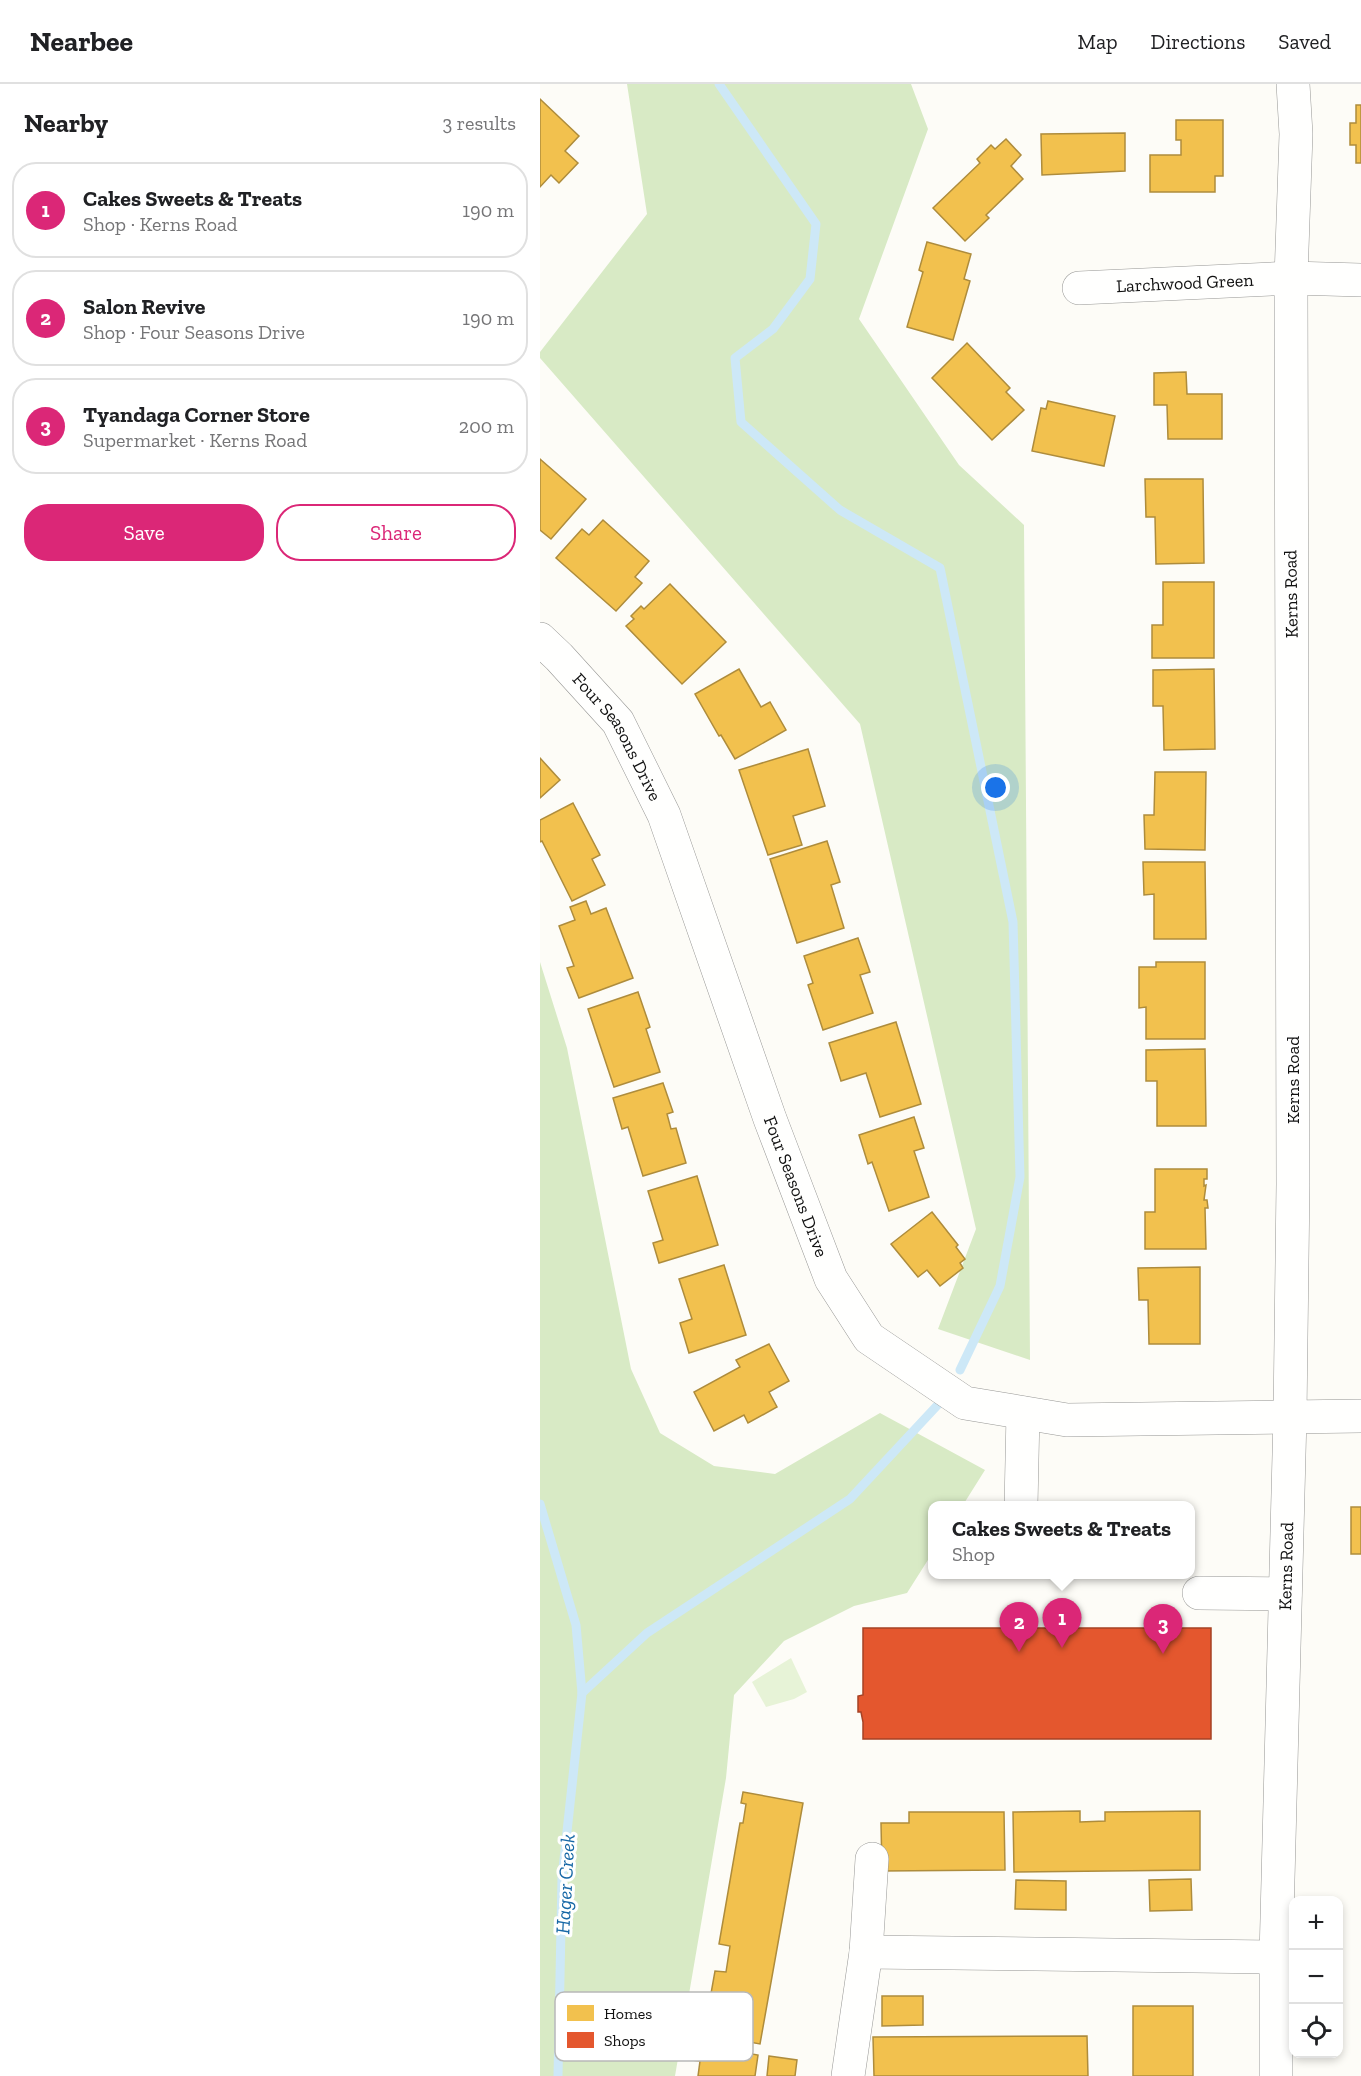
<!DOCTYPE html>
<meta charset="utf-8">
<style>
body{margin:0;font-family:"Zilla Slab",serif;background:#f6f6f6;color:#202124}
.controls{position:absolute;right:18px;bottom:18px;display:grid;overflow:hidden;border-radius:12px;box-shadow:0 3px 9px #0003}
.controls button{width:54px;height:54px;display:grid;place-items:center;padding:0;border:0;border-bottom:2px solid #e0e0e0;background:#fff;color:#202124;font:30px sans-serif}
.you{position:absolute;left:456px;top:704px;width:21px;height:21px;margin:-15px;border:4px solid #fff;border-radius:50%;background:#1a73e8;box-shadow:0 0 0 9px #1a73e833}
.badge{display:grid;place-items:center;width:39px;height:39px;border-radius:50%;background:#db2777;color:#fff;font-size:20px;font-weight:700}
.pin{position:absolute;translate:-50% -50px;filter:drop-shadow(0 2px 3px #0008)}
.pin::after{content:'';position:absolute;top:32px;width:21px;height:18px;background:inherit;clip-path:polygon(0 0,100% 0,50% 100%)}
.popup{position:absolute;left:388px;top:1417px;width:267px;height:78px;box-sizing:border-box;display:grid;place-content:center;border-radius:12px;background:#fff;filter:drop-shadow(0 2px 4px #0005);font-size:20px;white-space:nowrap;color:#757577}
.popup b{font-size:22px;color:#202124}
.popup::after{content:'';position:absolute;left:50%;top:100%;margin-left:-12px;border:12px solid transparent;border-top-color:#fff}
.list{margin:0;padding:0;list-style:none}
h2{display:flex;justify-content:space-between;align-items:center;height:78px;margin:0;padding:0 24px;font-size:26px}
h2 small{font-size:20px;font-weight:400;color:#757577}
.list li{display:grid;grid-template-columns:39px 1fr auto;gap:18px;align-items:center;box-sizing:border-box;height:96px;margin:0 12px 12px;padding:0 12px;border:2px solid #e0e0e0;border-radius:24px}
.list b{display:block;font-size:22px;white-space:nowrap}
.list p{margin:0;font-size:20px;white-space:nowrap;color:#757577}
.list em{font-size:20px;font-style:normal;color:#757577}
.actions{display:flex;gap:12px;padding:18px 24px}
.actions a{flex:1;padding:14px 0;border:2px solid #db2777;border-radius:24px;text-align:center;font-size:21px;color:#db2777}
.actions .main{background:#db2777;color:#fff}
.icon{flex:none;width:33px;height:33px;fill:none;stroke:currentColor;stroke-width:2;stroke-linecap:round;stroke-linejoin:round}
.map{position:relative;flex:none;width:821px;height:1992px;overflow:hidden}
header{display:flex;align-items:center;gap:36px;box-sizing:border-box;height:84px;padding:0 30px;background:#fff;border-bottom:2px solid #e0e0e0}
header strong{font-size:28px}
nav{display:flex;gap:33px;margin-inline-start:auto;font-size:21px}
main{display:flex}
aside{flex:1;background:#fff}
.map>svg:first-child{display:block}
.green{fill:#e7f3d7}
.forest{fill:#d8eac5}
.homes{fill:#f2c14e;stroke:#ae8c3c;stroke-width:1.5}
.shops{fill:#e4572e;stroke:#a54225;stroke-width:1.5}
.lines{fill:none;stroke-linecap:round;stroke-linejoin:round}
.stream{stroke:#cde8f7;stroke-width:9}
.minor-casing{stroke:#979795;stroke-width:34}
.minor{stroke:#fffffe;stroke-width:33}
.labels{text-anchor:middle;stroke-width:6;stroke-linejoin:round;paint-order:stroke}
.street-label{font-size:18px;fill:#111;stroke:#fff}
.water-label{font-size:20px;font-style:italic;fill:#1768a6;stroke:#fff}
.key{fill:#fff;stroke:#b8b8b8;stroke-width:1.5}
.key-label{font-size:16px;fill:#111}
</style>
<header>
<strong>Nearbee</strong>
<nav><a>Map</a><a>Directions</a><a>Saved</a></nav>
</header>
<main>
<aside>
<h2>Nearby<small>3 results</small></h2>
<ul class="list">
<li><span class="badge">1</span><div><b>Cakes Sweets &amp; Treats</b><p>Shop · Kerns Road</p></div><em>190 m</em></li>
<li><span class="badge">2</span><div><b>Salon Revive</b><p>Shop · Four Seasons Drive</p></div><em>190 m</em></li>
<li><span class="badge">3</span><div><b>Tyandaga Corner Store</b><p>Supermarket · Kerns Road</p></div><em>200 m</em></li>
</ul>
<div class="actions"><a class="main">Save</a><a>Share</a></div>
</aside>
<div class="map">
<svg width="821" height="1992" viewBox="0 0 821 1992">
<rect width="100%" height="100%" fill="#fdfcf7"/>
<path class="green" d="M 251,1574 L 267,1608 L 254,1615 L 226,1623 L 212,1598 Z"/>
<g class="forest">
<path d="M 87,0 L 371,0 L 388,45 L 319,235 L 419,381 L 484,441 L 490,1276 L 398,1245 L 436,1145 L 320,640 L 0,274 L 0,268 L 107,130 Z"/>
<path d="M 0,878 L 27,964 L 91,1285 L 120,1349 L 174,1382 L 235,1390 L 340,1329 L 445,1386 L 423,1421 L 393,1422 L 393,1468 L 367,1509 L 314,1522 L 244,1557 L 194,1611 L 186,1694 L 135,1992 L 0,1992 Z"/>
</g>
<g class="homes">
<path d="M 0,15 L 39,52 L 25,67 L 38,79 L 19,99 L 11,91 L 0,103 Z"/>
<path d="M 816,21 L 821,21 L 821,79 L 816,79 L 816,61 L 810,61 L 810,39 L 816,39 Z"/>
<path d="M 636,36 L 683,36 L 683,92 L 675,92 L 675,108 L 610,108 L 610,71 L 641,71 L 641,56 L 636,56 Z"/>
<path d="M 585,49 L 585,87 L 502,91 L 501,50 Z"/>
<path d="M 466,55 L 481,71 L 471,82 L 483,95 L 446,131 L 449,134 L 425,157 L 393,124 L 440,79 L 437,75 L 451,61 L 455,65 Z"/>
<path d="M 387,158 L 431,170 L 424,195 L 430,197 L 413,256 L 367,243 L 383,188 L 379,186 Z"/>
<path d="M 427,259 L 470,304 L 466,308 L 484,326 L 452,356 L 392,294 Z"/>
<path d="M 646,288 L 647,310 L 682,310 L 682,355 L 628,355 L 627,321 L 614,321 L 614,289 Z"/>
<path d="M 508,317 L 575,332 L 564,382 L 492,367 L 501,324 L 506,325 Z"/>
<path d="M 0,375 L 46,415 L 11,455 L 0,446 Z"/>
<path d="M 605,395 L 663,395 L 664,479 L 616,480 L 615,433 L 606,433 Z"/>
<path d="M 63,436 L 109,477 L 95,493 L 102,499 L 76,527 L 16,474 L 42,445 L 49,451 Z"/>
<path d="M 623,498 L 674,498 L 674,574 L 612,574 L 612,541 L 623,541 Z"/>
<path d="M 130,500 L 186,558 L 142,600 L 86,542 L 94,535 L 91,532 L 101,522 L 104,525 Z"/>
<path d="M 199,585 L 221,623 L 230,618 L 246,646 L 195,675 L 181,651 L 179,652 L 155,610 Z"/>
<path d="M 674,585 L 675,665 L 624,666 L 623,622 L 613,622 L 613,586 Z"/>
<path d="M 268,665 L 285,722 L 253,732 L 262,761 L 228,771 L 199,686 Z"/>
<path d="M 0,674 L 20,696 L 0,714 Z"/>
<path d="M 615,688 L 666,688 L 665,766 L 605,765 L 604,731 L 614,731 Z"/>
<path d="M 33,719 L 60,771 L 52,775 L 65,801 L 32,817 L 2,757 L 0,758 L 0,736 Z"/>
<path d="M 287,757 L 300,798 L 291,801 L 304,844 L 257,859 L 230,775 Z"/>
<path d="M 603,778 L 665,778 L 666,855 L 614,855 L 614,810 L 604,811 Z"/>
<path d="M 46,817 L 51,830 L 66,824 L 93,894 L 39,914 L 27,884 L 34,882 L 19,842 L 35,836 L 30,823 Z"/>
<path d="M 318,854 L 330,888 L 320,891 L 333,929 L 283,946 L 268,901 L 273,899 L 264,872 Z"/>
<path d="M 616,878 L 665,878 L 665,955 L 606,955 L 606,923 L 599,924 L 599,883 L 616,883 Z"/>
<path d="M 98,908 L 110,943 L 106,945 L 120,988 L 74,1003 L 48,925 Z"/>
<path d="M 356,938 L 381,1020 L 340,1033 L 326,989 L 301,997 L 289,959 Z"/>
<path d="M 665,965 L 666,1042 L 617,1042 L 617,997 L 606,997 L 606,966 Z"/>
<path d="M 123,999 L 133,1028 L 127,1030 L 131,1045 L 136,1044 L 146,1079 L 103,1092 L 88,1043 L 82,1045 L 73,1014 Z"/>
<path d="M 374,1033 L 384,1064 L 374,1067 L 389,1113 L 349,1127 L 332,1078 L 328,1080 L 319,1051 Z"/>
<path d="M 615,1085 L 667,1085 L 667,1095 L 664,1095 L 664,1102 L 666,1101 L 664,1116 L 667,1116 L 668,1124 L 665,1124 L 666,1165 L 605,1165 L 605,1128 L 615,1128 Z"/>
<path d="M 157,1092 L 178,1161 L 119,1179 L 113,1159 L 123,1156 L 108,1107 Z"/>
<path d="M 392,1128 L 418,1161 L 416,1163 L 425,1175 L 420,1179 L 423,1184 L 400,1202 L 387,1186 L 378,1193 L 351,1160 Z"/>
<path d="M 184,1181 L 206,1251 L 149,1269 L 140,1239 L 152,1235 L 139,1195 Z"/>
<path d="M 660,1183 L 660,1260 L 609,1260 L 608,1216 L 599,1216 L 598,1184 Z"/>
<path d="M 229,1260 L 249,1297 L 229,1308 L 237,1323 L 208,1339 L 204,1331 L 174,1347 L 154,1308 L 200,1283 L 196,1276 Z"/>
<rect x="811" y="1423" width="10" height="47"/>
<path d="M 203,1708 L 263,1719 L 220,1960 L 164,1950 L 165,1945 L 157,1944 L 160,1930 L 167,1932 L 175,1887 L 186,1888 L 190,1862 L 179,1860 L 200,1739 L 203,1739 L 206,1720 L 201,1719 Z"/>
<path d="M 540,1727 L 540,1738 L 565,1737 L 565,1728 L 660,1727 L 660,1786 L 474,1788 L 473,1728 Z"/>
<path d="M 369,1728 L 464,1728 L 465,1786 L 342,1787 L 341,1739 L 369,1739 Z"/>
<path d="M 651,1795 L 652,1826 L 610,1827 L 609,1796 Z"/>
<path d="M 476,1796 L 526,1797 L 526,1826 L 475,1825 Z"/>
<path d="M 342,1912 L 383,1912 L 383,1941 L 342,1942 Z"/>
<rect x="593" y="1922" width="60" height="70"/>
<path d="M 547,1952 L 548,1992 L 334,1992 L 333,1953 Z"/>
<path d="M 163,1961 L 218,1971 L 215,1992 L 158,1992 L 160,1977 L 152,1976 L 154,1964 L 163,1965 Z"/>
<path d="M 229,1972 L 257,1976 L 255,1992 L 227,1992 Z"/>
</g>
<path class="shops" d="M 323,1544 L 671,1544 L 671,1655 L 323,1655 L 323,1638 L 321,1628 L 318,1628 L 318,1612 L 323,1611 Z"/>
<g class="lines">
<g class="stream">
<path d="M 179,0 L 276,140 L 270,195 L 233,245 L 195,274 L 201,338 L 300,426 L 400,484 L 473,838 L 480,1093 L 460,1202 L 420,1286"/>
<path d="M 0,1420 L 36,1541 L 42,1609 L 22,1794 L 18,1992"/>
<path d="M 42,1609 L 107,1549 L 310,1415 L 406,1312"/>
</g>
<defs>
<g id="minor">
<path id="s1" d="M 539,204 L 751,194 L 821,196"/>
<path id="s2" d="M 0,555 L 19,573 L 78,638 L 124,731 L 230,1035 L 291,1195 L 329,1254 L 425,1319 L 527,1336 L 821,1332"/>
<path d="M 481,1422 L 483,1329"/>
<path d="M 659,1509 L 745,1510"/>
<path d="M 326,1868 L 736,1873"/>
<path d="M 308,1992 L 326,1868 L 332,1775"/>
<path id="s3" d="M 736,1992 L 736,1873 L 750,1332 L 753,1100 L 751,194 L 756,50 L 753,0"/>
</g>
</defs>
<use href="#minor" class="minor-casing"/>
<use href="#minor" class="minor"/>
</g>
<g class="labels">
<g class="street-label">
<text dy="6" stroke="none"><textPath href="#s1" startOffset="106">Larchwood Green</textPath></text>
<text transform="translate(751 510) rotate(-91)" y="6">Kerns Road</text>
<text dy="6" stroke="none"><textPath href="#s2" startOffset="126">Four Seasons Drive</textPath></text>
<text transform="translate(753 996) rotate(-90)" y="6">Kerns Road</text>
<text dy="6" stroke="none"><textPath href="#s2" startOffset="612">Four Seasons Drive</textPath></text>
<text dy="6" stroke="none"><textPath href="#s3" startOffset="510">Kerns Road</textPath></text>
</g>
<g class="water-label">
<text transform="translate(25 1800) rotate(-87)" y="7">Hager Creek</text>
</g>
</g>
<rect x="15" y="1908" width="198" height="69" rx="9" class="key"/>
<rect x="27" y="1921" width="27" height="16" fill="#f2c14e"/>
<rect x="27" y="1948" width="27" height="16" fill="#e4572e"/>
<g class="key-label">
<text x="64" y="1935">Homes</text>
<text x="64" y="1962">Shops</text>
</g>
</svg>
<div class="controls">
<button>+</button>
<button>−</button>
<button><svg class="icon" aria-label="locate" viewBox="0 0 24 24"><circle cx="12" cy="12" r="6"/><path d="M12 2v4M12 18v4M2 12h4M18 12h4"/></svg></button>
</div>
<div class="you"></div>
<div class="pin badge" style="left:522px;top:1564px">1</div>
<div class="popup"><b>Cakes Sweets &amp; Treats</b>Shop</div>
<div class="pin badge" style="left:479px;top:1568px">2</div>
<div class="pin badge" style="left:623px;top:1570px">3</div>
</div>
</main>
